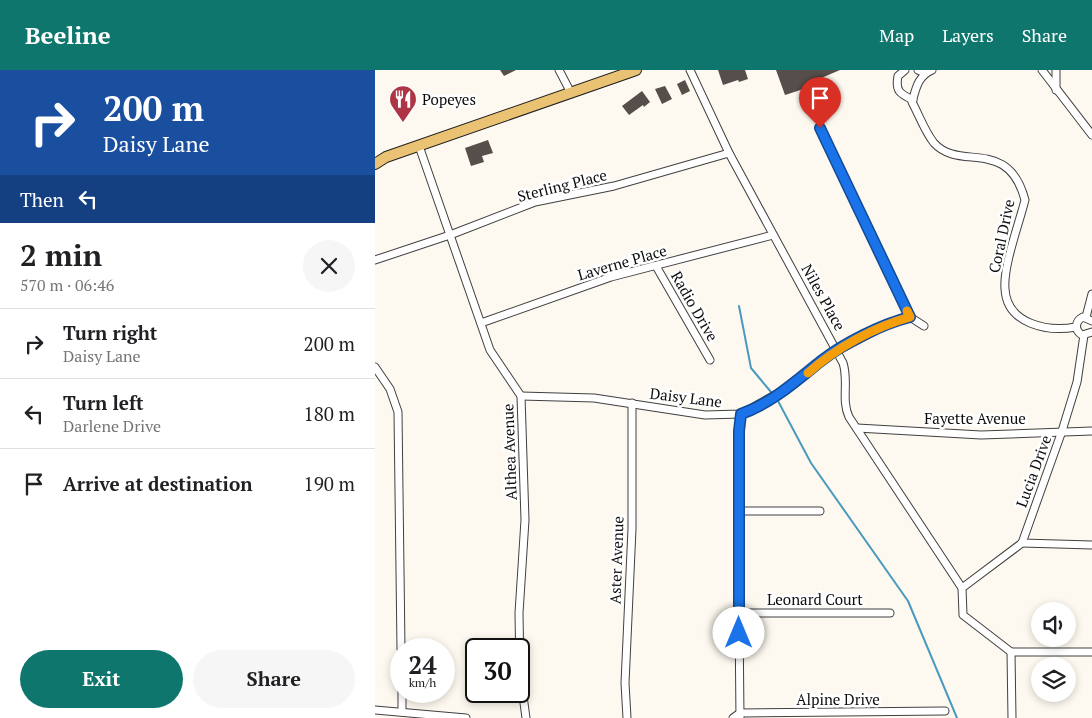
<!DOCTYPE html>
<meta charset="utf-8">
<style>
body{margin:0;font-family:"PT Serif",serif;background:#f6f6f6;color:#202124;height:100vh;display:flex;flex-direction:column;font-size:19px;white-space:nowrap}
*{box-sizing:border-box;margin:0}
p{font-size:16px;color:#757577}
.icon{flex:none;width:28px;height:28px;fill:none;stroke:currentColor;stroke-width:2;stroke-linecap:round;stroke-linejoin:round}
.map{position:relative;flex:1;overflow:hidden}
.panel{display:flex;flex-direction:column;background:#fff;width:375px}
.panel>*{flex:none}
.hud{background:#1a4fa0;color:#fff;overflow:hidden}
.fabs{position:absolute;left:656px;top:532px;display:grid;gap:10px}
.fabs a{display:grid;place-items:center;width:45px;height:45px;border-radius:50%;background:#fff;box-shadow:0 2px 8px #0003;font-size:25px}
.speed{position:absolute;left:15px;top:568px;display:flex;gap:10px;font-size:25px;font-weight:700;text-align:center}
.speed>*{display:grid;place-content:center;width:65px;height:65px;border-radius:50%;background:#fff;box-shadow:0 2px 8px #0003;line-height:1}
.speed small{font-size:12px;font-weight:400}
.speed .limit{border:2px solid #111;border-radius:8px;background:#fff;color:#111}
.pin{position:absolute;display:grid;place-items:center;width:42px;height:42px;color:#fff;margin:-51px -21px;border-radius:50% 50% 50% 0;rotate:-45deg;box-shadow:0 0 5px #0007}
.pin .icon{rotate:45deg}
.me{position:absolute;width:55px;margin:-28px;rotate:0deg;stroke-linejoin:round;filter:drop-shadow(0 0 4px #0008)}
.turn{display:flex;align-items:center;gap:18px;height:105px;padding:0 20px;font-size:22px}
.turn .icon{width:65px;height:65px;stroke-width:2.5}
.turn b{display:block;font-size:35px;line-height:42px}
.then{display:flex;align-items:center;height:48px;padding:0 20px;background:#0003;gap:10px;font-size:19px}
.round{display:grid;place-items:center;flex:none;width:52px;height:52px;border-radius:26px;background:#f6f6f6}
.summary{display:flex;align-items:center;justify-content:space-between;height:85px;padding:0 20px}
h1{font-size:30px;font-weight:800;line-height:38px}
.action{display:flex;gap:10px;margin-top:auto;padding:10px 20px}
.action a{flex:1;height:58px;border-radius:30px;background:#0f766e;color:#fff;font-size:20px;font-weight:800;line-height:58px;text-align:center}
.action a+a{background:#f6f6f6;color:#202124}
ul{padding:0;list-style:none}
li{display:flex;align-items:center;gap:15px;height:70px;padding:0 20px;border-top:1px solid #e0e0e0}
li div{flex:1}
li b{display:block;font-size:19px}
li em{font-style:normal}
header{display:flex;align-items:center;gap:30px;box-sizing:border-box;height:70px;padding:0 25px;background:#0f766e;color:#fff}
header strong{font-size:24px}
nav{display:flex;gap:28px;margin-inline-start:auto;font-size:18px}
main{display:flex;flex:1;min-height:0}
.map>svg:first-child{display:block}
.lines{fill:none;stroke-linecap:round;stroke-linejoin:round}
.stream{stroke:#499abe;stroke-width:2}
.building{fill:#554e4b}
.minor-casing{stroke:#404040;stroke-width:9}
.primary-casing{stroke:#1e1e1e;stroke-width:12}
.minor{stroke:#fff;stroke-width:7}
.primary{stroke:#e9c274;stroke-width:10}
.route-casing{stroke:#114b97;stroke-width:12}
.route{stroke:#1a73e8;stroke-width:9}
.slow{stroke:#f59e0b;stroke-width:9}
.labels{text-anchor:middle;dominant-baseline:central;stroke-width:5;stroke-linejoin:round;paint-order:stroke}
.poi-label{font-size:15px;fill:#0d0d0d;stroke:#fff;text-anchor:start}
.street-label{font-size:15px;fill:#0d0d0d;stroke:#fff}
</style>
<header>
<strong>Beeline</strong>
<nav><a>Map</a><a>Layers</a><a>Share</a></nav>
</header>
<main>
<section class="panel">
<div class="hud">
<div class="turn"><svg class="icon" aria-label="right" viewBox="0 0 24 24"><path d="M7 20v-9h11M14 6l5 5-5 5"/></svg><div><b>200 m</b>Daisy Lane</div></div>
<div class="then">Then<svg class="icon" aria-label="left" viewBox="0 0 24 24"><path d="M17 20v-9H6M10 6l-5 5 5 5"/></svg></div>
</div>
<div class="summary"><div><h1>2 min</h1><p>570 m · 06:46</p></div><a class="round"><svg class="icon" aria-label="close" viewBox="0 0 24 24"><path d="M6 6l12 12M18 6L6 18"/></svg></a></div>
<ul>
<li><svg class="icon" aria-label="right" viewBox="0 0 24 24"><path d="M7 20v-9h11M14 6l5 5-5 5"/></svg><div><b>Turn right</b><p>Daisy Lane</p></div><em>200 m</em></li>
<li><svg class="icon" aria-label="left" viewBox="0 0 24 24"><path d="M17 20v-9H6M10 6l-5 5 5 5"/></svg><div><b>Turn left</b><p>Darlene Drive</p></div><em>180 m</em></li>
<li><svg class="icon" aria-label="arrive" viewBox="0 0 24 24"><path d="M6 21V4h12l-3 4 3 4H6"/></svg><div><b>Arrive at destination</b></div><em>190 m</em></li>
</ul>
<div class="action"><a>Exit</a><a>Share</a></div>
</section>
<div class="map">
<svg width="717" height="648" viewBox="0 0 717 648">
<rect width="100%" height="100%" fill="#fdf9f0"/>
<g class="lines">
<g class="stream">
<path d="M364,236L376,298L396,322"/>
<path d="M403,331L436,393L533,531L582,648"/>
</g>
</g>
<g class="building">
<path d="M125,0H141L129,6Z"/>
<path d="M343,0H370L373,9L364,12L363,10L348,15Z"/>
<path d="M401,0H465L437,12L438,16L410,25Z"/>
<path d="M310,10L315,21L307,25L302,14Z"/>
<path d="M290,16L297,29L287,34L280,19Z"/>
<path d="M267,21L275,32L269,37L268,35L254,45L247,36Z"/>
<path d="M113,70L118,83L107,86L109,92L96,96L90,78Z"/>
</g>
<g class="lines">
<g class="minor-casing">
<g id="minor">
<path d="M184,0L196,23"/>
<path d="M315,0L354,83L468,293C474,311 466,330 474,347L587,518L588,545L636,582H717"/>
<path d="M530,0L523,6C520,21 525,24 538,30"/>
<path d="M543,0L550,3"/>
<path d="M557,0C543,6 541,18 537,32C544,45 550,62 559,73C585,102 633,66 650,130C644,154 628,196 630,219C632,255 674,262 701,257"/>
<path d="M667,0L717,65"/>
<path d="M681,20V0"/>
<path d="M445,58L535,247L549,256"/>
<path d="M44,76L115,280L146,326L150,450L144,543L145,603L151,648"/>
<path d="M0,190L75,165L160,132L239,116L354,83"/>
<path d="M281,196L335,290"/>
<path d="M711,247L717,224"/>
<path d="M717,251L708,247C700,251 699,260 707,265L717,262"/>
<path d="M106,253L236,207L398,165"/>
<path d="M0,297L15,319L23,342L26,579"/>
<path d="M146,326L219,328L330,345L366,344L416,316L456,284L517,252L535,247"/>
<path d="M482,358L606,365L717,361"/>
<path d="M363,441H445"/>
<path d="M647,473L717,475"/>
<path d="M587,518L647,473L687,361L702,312L709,265"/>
<path d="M364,543H515"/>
<path d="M636,582L637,648"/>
<path d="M27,621V642"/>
<path d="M0,640L91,648"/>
<path d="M252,648L250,613L257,459V333"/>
<path d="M358,648L365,643L570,641"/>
<path d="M365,648L363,441L364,361L366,344"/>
</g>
</g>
<g class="primary-casing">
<path id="primary" d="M0,94L11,87L261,0"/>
</g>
<use href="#minor" class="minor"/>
<use href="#primary" class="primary"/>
</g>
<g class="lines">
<g class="route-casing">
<path id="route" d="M364,563V361L366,344C397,333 421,311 446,291C469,273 507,254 535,247L445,58"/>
</g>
<use href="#route" class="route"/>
<path class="slow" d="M433,303C461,278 499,257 535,247L532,241"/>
</g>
<defs>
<g id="restaurant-pin" transform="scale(1.4375)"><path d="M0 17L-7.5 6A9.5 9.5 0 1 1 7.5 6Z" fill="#ae3546" stroke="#fff"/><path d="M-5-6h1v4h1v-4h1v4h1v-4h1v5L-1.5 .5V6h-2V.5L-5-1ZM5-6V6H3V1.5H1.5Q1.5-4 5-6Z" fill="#fff"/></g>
</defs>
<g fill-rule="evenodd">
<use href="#restaurant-pin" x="28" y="29"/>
</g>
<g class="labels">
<g class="poi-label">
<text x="47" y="29">Popeyes</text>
</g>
<g class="street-label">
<text transform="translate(187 115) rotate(-14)">Sterling Place</text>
<text transform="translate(626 166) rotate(-78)">Coral Drive</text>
<text transform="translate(247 192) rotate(-16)">Laverne Place</text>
<text transform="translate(449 227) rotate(61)">Niles Place</text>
<text transform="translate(320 236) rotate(60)">Radio Drive</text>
<text transform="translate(311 327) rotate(7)">Daisy Lane</text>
<text x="600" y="348">Fayette Avenue</text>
<text transform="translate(134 382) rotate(-92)">Althea Avenue</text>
<text transform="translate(658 401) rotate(-70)">Lucia Drive</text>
<text transform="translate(241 490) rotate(-88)">Aster Avenue</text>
<text x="440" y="529">Leonard Court</text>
<text x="463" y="629">Alpine Drive</text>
</g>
</g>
</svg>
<div class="fabs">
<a><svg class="icon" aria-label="sound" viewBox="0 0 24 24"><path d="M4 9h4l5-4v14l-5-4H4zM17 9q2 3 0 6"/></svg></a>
<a><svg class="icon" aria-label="layers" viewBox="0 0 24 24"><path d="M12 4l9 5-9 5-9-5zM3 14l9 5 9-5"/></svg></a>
</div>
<div class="speed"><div>24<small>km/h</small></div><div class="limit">30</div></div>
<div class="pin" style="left:445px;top:58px;background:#d93025"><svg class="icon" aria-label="arrive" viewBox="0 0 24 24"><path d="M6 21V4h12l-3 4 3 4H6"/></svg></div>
<svg class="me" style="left:364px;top:563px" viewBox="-20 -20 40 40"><circle r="19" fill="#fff"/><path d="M0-13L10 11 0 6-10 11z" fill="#1a73e8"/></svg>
</div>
</main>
